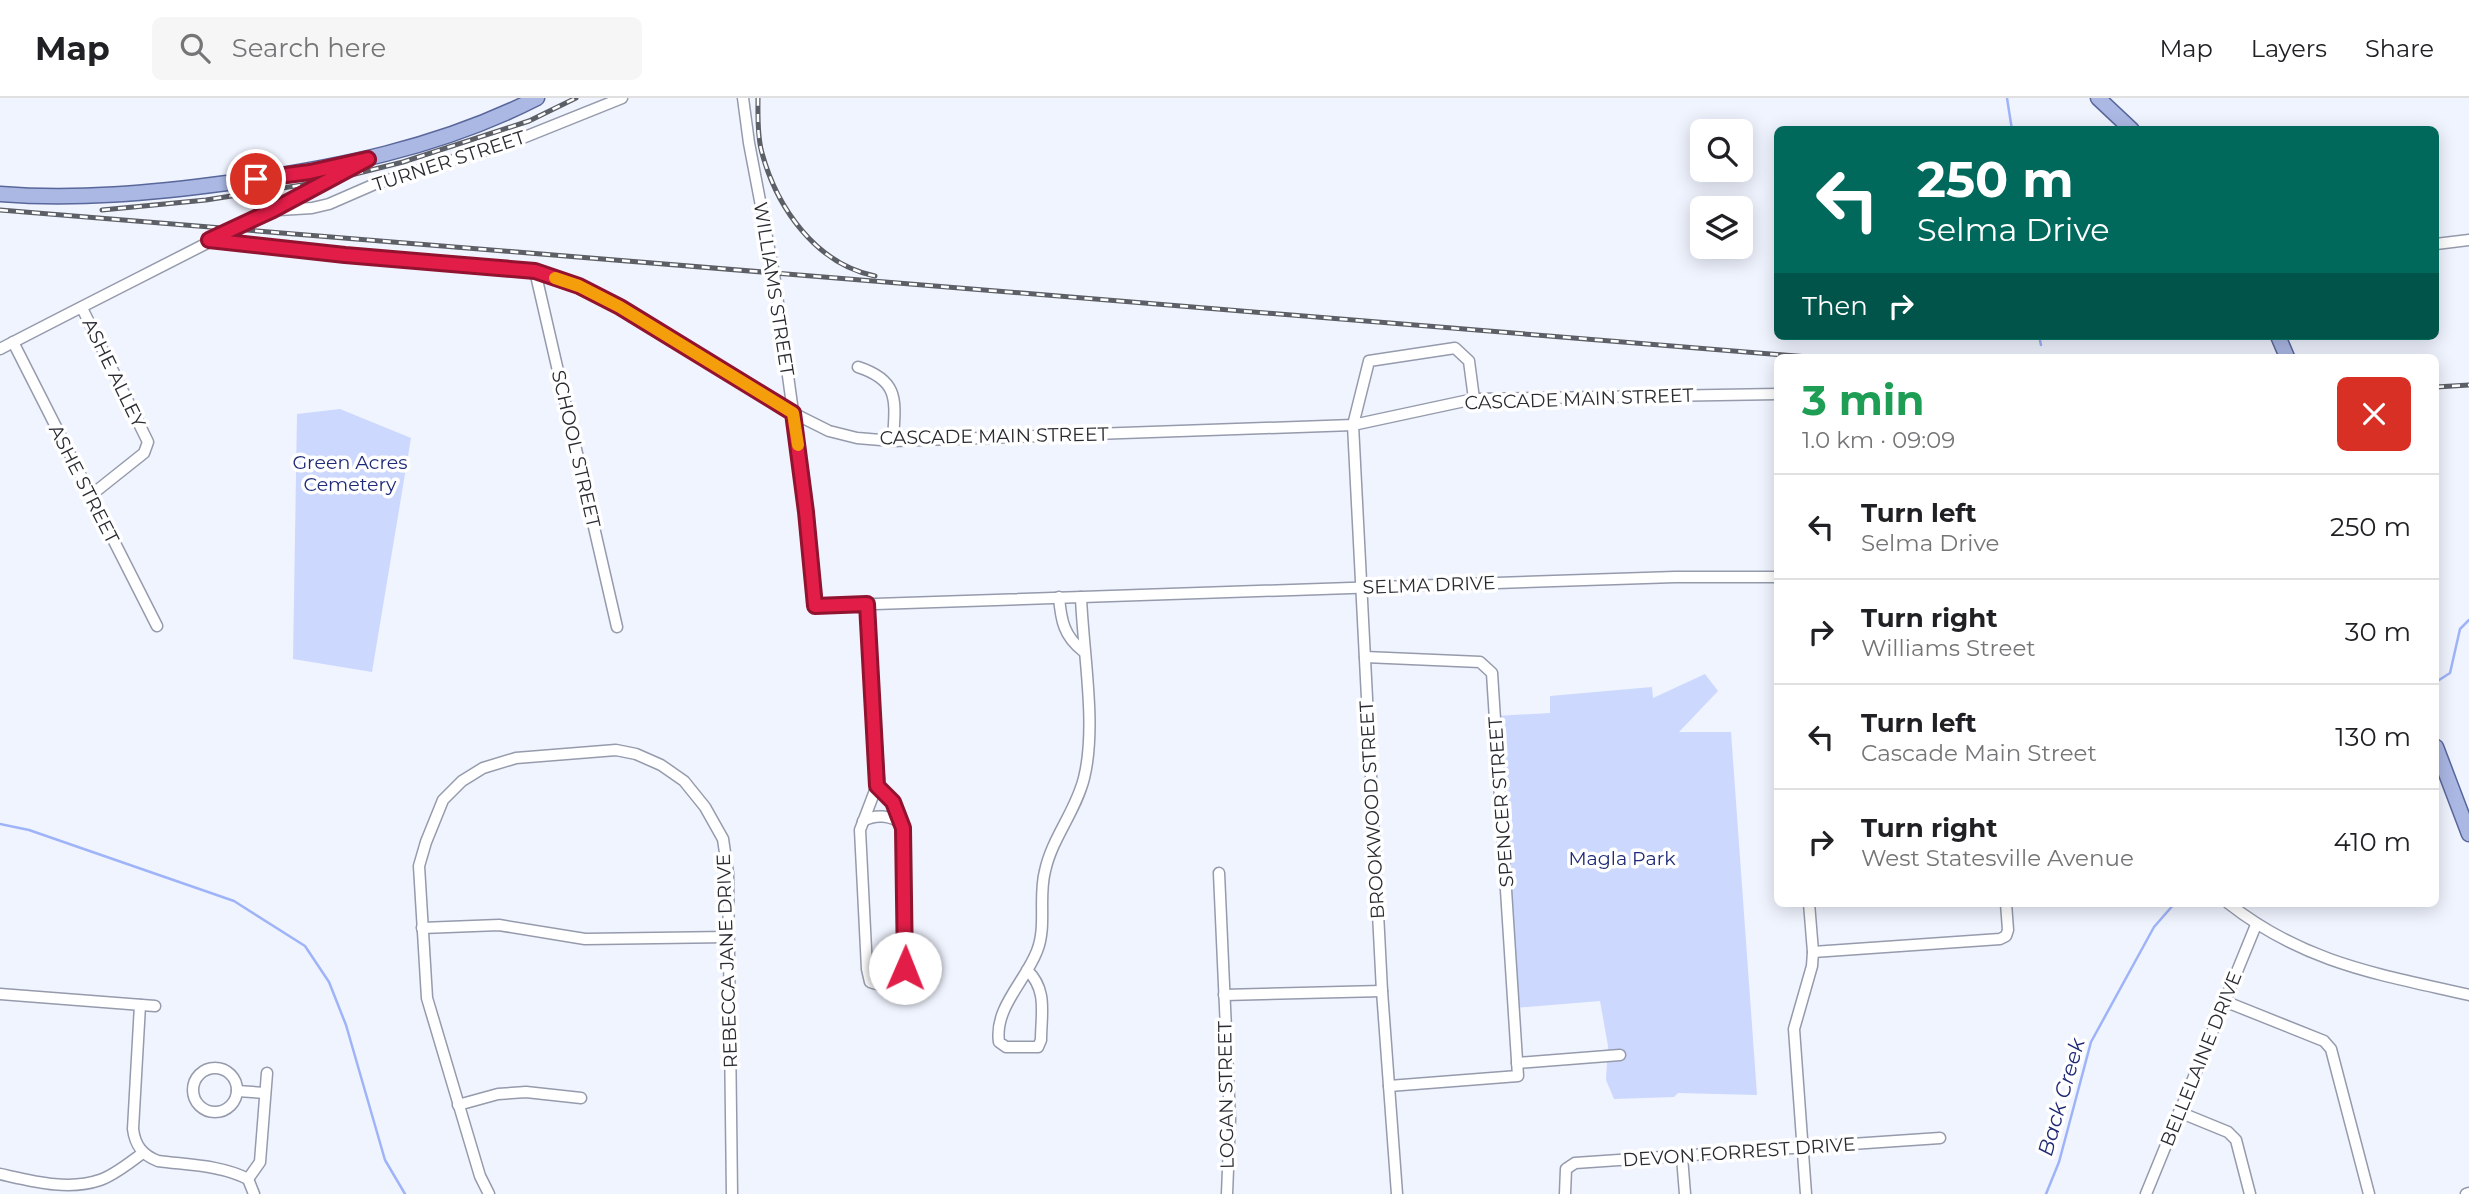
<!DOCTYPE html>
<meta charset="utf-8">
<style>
body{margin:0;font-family:Montserrat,sans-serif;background:#f6f6f6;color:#202124;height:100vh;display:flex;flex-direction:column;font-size:26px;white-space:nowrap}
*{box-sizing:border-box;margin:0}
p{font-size:23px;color:#757577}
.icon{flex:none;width:38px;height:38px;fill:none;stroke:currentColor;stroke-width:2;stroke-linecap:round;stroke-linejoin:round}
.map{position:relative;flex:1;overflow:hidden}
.panel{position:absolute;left:1774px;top:256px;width:665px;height:553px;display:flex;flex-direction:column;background:#fff;border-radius:10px;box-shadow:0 4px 18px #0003}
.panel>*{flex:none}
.hud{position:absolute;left:1774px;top:28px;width:665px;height:214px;border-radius:10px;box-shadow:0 4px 18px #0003;background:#00695c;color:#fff;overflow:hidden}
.tools{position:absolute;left:1690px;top:21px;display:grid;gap:14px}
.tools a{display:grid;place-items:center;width:63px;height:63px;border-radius:10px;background:#fff;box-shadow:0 4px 18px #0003;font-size:35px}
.pin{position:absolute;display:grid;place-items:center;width:60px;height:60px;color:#fff;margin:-30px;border:4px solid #fff;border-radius:50%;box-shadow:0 2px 7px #0007}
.me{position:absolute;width:77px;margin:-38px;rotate:1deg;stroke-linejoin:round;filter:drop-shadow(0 0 5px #0008)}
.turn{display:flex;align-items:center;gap:24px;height:147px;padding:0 28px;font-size:32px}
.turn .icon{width:91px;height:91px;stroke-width:2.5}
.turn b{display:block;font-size:49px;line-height:60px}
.then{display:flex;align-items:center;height:66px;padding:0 28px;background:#0003;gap:14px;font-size:26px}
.round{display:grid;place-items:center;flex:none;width:74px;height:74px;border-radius:10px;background:#f6f6f6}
.head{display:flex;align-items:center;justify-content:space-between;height:119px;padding:0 28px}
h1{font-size:42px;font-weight:700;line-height:52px;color:#1e9e55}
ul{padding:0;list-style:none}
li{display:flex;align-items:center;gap:21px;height:105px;padding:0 28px;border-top:2px solid #e0e0e0}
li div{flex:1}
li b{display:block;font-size:26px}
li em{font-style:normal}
header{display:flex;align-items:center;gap:42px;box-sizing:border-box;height:98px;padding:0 35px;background:#fff;border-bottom:2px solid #e0e0e0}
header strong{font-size:33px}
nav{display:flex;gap:38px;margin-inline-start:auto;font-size:24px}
.search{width:490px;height:63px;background:#f6f6f6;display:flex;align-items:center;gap:18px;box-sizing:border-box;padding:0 24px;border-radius:10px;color:#757577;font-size:26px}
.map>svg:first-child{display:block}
.green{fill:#ccd8fe}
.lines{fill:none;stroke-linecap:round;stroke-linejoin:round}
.stream{stroke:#9fb4f8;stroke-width:2.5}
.minor-casing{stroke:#959bac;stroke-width:13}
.major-casing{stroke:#59679a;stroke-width:17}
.minor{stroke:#fff;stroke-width:10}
.major{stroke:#abb8e4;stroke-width:14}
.rail-casing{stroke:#5c5f66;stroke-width:5}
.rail{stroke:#fff;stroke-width:2.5;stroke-dasharray:8;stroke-linecap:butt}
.route-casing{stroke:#92132f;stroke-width:18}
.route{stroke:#e11d48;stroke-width:12}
.slow{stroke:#f59e0b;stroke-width:12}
.labels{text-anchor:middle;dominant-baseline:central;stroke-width:7;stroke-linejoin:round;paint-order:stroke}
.street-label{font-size:19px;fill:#292b31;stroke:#fff}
.park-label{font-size:19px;fill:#202b78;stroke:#fff}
.water-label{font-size:21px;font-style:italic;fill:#1f2975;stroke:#fff}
</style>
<header>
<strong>Map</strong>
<div class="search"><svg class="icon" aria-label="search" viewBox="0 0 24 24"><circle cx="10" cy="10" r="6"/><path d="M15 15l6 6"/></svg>Search here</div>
<nav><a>Map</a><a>Layers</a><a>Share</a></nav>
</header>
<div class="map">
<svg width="2469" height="1096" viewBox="0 0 2469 1096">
<rect width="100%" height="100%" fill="#f0f4ff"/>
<g class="green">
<path d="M340,311L411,340L372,574L293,561L297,316Z"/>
<path d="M1705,576L1718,593L1679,634H1731L1757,997L1678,995L1674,999L1614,1001L1606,982L1608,948L1600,903L1514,910L1495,618L1550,615V598L1652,589L1653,600Z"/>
</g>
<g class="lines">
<g class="stream">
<path d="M2007,0L2012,32"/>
<path d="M2039,238L2041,247"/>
<path d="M2436,584L2450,575L2460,531L2469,522"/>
<path d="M0,726L29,732L234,803L305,848L329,884L346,927L385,1062L405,1096"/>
<path d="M2046,1096L2059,1064L2091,944L2154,829L2175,805"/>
</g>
<g class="minor-casing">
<g id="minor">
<path d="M743,0L749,45L774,176L804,394L815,508L1675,479H1778"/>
<path d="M279,112L312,110L329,106L375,86L510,45L622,0"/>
<path d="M209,142L345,157L535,173L579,188L620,210L793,315L829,333L857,340L893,343L1353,327L1474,301L1778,296"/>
<path d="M2436,146L2469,142"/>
<path d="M535,173L617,529"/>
<path d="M82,210L148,344L144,355L90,398"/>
<path d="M13,244L157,528"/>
<path d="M0,251C119,189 240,130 358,66"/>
<path d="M858,269C901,283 895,304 893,343"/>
<path d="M1059,499C1061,523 1064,538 1083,553"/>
<path d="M867,506L879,682L860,732L867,871L870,884C897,894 904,878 907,855L903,730L893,704L877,688"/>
<path d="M1365,559L1480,564L1492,575L1518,978L1389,988"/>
<path d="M863,723C875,716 891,717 902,726"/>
<path d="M1219,775L1230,1021L1227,1096"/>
<path d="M2228,805C2304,865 2378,876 2469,897"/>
<path d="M422,830L499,827L585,841L728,839"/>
<path d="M1813,854L2000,841L2006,838L2008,832L2006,805"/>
<path d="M1027,872C1048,892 1041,916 1041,942L1038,949H1006L999,944C994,910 1025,884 1037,853C1047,828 1038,799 1045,773C1052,740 1076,713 1084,680C1097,628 1083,554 1081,499"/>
<path d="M0,896L155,908"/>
<path d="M1224,897L1382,893"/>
<path d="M2224,903L2324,943L2331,951L2369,1096"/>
<path d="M140,907L133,1031C135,1047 142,1057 158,1063C188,1067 221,1067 248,1081L254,1096"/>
<path d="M1517,965L1620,957"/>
<circle cx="215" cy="992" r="22"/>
<path d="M237,993L265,995"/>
<path d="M458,1007L498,996L526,994L581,1000"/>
<path d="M2179,1014L2228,1034L2236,1042L2250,1096"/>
<path d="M1682,1059L1685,1096"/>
<path d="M0,1076C32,1083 68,1093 100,1082C115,1077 130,1064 143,1055"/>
<path d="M248,1081L260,1064L267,975"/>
<path d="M489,1096L480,1078L427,900L419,768L426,744L443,702L462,683L483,670L516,660L616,652L636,656L661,667L684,683L705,709L723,741L728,775L732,1096"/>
<path d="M1397,1096L1382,893L1353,327L1369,263L1455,250L1469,263L1474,301"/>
<path d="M1565,1096L1566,1071L1575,1065L1940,1040"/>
<path d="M1806,1096L1794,931L1812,868L1813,854L1809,805"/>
<path d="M2146,1096L2256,827"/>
<path d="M2466,1096L2469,1095"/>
</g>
</g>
<g class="major-casing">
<g id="major">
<path d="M2098,0L2132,32"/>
<path d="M0,96C76,102 152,95 227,85C336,70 439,50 537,0"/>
<path d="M2278,238L2287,259"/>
<path d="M2436,649L2469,736"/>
</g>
</g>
<use href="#minor" class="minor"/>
<use href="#major" class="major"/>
<g class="rail-casing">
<g id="rail">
<path d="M758,0C758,17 757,38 762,55C777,110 816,166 875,178"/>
<path d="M0,112L1808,259"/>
<path d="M102,112L206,102L327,83L403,64L529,23L576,0"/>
<path d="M2436,289L2469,287"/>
</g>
</g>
<use href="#rail" class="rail"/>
</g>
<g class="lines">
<g class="route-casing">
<path id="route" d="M256,81L310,74L368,61L273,112L209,142L345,157L535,173L579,188L620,209L793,315L806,414L815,508L867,506L877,688L893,704L903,730L905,870"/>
</g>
<use href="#route" class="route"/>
<path class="slow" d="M555,180L579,188L620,209L793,315L798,347"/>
</g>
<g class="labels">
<g class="street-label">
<text transform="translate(449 63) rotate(-18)">TURNER STREET</text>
<text transform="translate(774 191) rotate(81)">WILLIAMS STREET</text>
<text transform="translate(114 275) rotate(64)">ASHE ALLEY</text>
<text transform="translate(1579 301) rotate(-2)">CASCADE MAIN STREET</text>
<text transform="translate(994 338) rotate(-1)">CASCADE MAIN STREET</text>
<text transform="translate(576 351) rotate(77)">SCHOOL STREET</text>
<text transform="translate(84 386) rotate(63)">ASHE STREET</text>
<text transform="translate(1429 487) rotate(-2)">SELMA DRIVE</text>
<text transform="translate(1501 704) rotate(-94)">SPENCER STREET</text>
<text transform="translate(1372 712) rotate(-93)">BROOKWOOD STREET</text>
<text transform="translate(727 863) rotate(-92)">REBECCA JANE DRIVE</text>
<text transform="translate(2201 961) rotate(-68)">BELLELAINE DRIVE</text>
<text transform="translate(1226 997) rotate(-91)">LOGAN STREET</text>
<text transform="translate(1739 1054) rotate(-4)">DEVON FORREST DRIVE</text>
</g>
<g class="park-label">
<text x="350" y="364">Green Acres<tspan x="350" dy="22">Cemetery</tspan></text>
<text x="1622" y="760">Magla Park</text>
</g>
<g class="water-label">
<text transform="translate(2061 999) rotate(-74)">Back Creek</text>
</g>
</g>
</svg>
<div class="tools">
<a><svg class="icon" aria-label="search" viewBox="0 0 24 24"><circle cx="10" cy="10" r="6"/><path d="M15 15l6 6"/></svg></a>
<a><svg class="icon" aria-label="layers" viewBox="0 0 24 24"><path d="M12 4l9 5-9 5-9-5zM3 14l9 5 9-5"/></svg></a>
</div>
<div class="pin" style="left:256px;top:81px;background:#d93025"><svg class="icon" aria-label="arrive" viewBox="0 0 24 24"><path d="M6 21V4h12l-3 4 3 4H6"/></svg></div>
<svg class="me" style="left:905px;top:870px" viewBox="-20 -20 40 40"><circle r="19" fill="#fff"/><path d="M0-13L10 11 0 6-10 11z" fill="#e11d48"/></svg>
<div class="hud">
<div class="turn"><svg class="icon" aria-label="left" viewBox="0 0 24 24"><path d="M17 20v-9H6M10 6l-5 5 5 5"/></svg><div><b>250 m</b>Selma Drive</div></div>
<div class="then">Then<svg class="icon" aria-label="right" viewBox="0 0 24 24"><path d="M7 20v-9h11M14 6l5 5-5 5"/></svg></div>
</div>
<section class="panel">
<div class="head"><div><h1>3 min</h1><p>1.0 km · 09:09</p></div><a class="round" style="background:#d93025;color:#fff"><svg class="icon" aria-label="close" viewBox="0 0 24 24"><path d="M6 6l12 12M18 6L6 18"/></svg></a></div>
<ul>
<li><svg class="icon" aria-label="left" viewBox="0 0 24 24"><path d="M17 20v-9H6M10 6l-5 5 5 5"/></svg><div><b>Turn left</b><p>Selma Drive</p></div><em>250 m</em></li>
<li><svg class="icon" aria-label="right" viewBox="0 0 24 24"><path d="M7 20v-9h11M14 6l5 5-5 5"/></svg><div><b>Turn right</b><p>Williams Street</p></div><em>30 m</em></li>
<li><svg class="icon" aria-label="left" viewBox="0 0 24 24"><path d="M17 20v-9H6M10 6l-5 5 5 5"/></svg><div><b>Turn left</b><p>Cascade Main Street</p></div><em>130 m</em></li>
<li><svg class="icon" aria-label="right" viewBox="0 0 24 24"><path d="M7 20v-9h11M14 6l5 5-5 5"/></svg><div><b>Turn right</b><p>West Statesville Avenue</p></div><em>410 m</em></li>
</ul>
</section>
</div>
